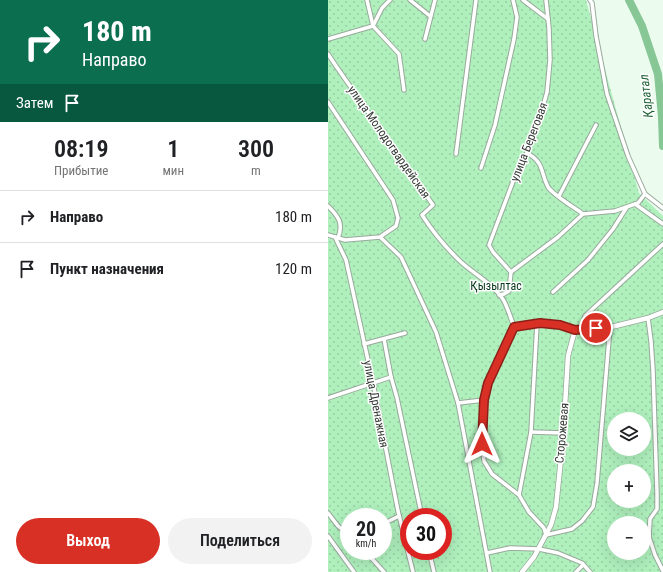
<!DOCTYPE html>
<html lang="ru">
<meta charset="utf-8">
<style>
body{margin:0;font-family:"Roboto Condensed",sans-serif;background:#f2f2f2;color:#202124;height:100vh;display:flex;flex-direction:column;font-size:15px;white-space:nowrap}
*{box-sizing:border-box;margin:0}
p{font-size:13px;color:#757577}
.icon{flex:none;width:22px;height:22px;fill:none;stroke:currentColor;stroke-width:2;stroke-linecap:round;stroke-linejoin:round}
.map{position:relative;flex:1;overflow:hidden}
.side{display:flex;flex-direction:column;background:#fff;width:328px}
.side>*{flex:none}
.hud{background:#0b6e4f;color:#fff;overflow:hidden}
.fabs{position:absolute;left:279px;top:412px;display:grid;gap:8px}
.fabs a{display:grid;place-items:center;width:44px;height:44px;border-radius:50%;background:#fff;box-shadow:0 4px 16px #0002;font-size:20px}
.speed{position:absolute;left:12px;top:508px;display:flex;gap:8px;font-size:20px;font-weight:700;text-align:center}
.speed>*{display:grid;place-content:center;width:52px;height:52px;border-radius:50%;background:#fff;box-shadow:0 4px 16px #0002;line-height:1}
.speed small{font-size:10px;font-weight:400}
.speed .limit{border:6px solid #d22;background:#fff;color:#111}
.pin{position:absolute;display:grid;place-items:center;width:34px;height:34px;color:#fff;margin:-17px;border:2px solid #fff;border-radius:50%;box-shadow:0 1px 4px #0007}
.me{position:absolute;width:44px;margin:-22px;rotate:0deg;stroke-linejoin:round;filter:drop-shadow(0 0 3px #0008)}
.turn{display:flex;align-items:center;gap:14px;height:84px;padding:0 16px;font-size:18px}
.turn .icon{width:52px;height:52px;stroke-width:2.5}
.turn b{display:block;font-size:28px;line-height:34px}
.then{display:flex;align-items:center;height:38px;padding:0 16px;background:#0003;gap:8px;font-size:15px}
.eta{display:flex;justify-content:space-evenly;align-items:center;height:68px;text-align:center}
.eta b{font-size:24px;font-weight:600;line-height:28px}
.button{display:flex;gap:8px;margin-top:auto;padding:8px 16px}
.button a{flex:1;height:46px;border-radius:24px;background:#d93025;color:#fff;font-size:16px;font-weight:600;line-height:46px;text-align:center}
.button a+a{background:#f2f2f2;color:#202124}
ul{padding:0;list-style:none}
li{display:flex;align-items:center;gap:12px;height:52px;padding:0 16px;border-top:1px solid #e0e0e0}
li div{flex:1}
li b{display:block;font-size:15px}
li em{font-style:normal}
main{display:flex;flex:1;min-height:0}
.map>svg:first-child{display:block}
.garden{fill:url(#garden-dots);fill-rule:evenodd}
.lines{fill:none;stroke-linecap:round;stroke-linejoin:round}
.river{stroke:#87c796;stroke-width:8}
.minor-casing{stroke:#99a99c;stroke-width:5.5}
.tertiary-casing{stroke:#99a99c;stroke-width:6}
.minor{stroke:#fff;stroke-width:3.5}
.tertiary{stroke:#fff;stroke-width:4.5}
.route-casing{stroke:#8d1f18;stroke-width:10}
.route{stroke:#d93025;stroke-width:7}
.labels{text-anchor:middle;dominant-baseline:central;stroke-width:3;stroke-linejoin:round;paint-order:stroke}
.street-label{font-size:12px;fill:#343a35;stroke:#fff}
.park-label{font-size:12px;fill:#053718;stroke:#fff}
.water-label{font-size:13px;font-style:italic;fill:#1c6133;stroke:#fff}
</style>
<main>
<section class="side">
<div class="hud">
<div class="turn"><svg class="icon" aria-label="right" viewBox="0 0 24 24"><path d="M7 20v-9h11M14 6l5 5-5 5"/></svg><div><b>180 m</b>Направо</div></div>
<div class="then">Затем<svg class="icon" aria-label="arrive" viewBox="0 0 24 24"><path d="M6 21V4h12l-3 4 3 4H6"/></svg></div>
</div>
<div class="eta">
<div><b>08:19</b><p>Прибытие</p></div>
<div><b>1</b><p>мин</p></div>
<div><b>300</b><p>m</p></div>
</div>
<ul>
<li><svg class="icon" aria-label="right" viewBox="0 0 24 24"><path d="M7 20v-9h11M14 6l5 5-5 5"/></svg><div><b>Направо</b></div><em>180 m</em></li>
<li><svg class="icon" aria-label="arrive" viewBox="0 0 24 24"><path d="M6 21V4h12l-3 4 3 4H6"/></svg><div><b>Пункт назначения</b></div><em>120 m</em></li>
</ul>
<div class="button"><a>Выход</a><a>Поделиться</a></div>
</section>
<div class="map">
<svg width="335" height="572" viewBox="0 0 335 572">
<defs>
<pattern id="garden-dots" width="8" height="8" patternUnits="userSpaceOnUse"><rect width="8" height="8" fill="#aff0bd"/><path d="M2 2h.1M6 6h.1" fill="none" stroke="#97cfa3" stroke-width="1.8" stroke-linecap="round"/></pattern>
</defs>
<rect width="100%" height="100%" fill="#ebfcee"/>
<path class="garden" d="M0,0H258L311,193L335,216V572H0ZM286,419H316V449H286ZM286,471H316V501H286ZM21,517H55V551H21ZM81,517H115V551H81ZM286,523H316V553H286Z"/>
<g class="lines">
<path class="river" d="M301,0L314,26L330,74L334,117L335,146"/>
<g class="minor-casing">
<g id="minor">
<path d="M39,0L45,26L71,54L76,90"/>
<path d="M82,0L102,16"/>
<path d="M195,0L220,19"/>
<path d="M262,0L264,3L268,36L279,94L300,156L317,194L335,208"/>
<path d="M0,39L45,26L54,8L62,0"/>
<path d="M97,39L107,0"/>
<path d="M0,54L8,66L105,205L94,215C105,232 118,248 133,262C146,274 167,285 176,301C180,309 183,318 186,327L161,383L156,400L154,444L156,461L164,474L191,495L201,512L216,528L218,535L244,529L254,521L265,507L269,483L282,327"/>
<path d="M0,102L65,200L70,218L68,226L52,237L17,240L0,235"/>
<path d="M199,153C217,163 212,172 220,187C225,195 247,208 255,214"/>
<path d="M128,154L148,0"/>
<path d="M153,168L167,125L186,39L189,17L185,0"/>
<path d="M231,196L268,125"/>
<path d="M307,204L335,224"/>
<path d="M0,206C10,216 16,223 10,238"/>
<path d="M7,237L18,260L45,383L70,511L85,572"/>
<path d="M52,237L73,257L108,332L130,403L162,572"/>
<path d="M183,272L165,252L161,245L192,163L199,153L205,132L214,110L219,92L222,60L221,28L218,0"/>
<path d="M225,292L260,260L285,229L299,207"/>
<path d="M171,295L176,294L181,291L183,272L230,237L255,214L287,211L310,203L317,194"/>
<path d="M257,316L335,244"/>
<path d="M320,318L323,341L325,370L329,493V509L322,519L321,537L327,555L335,571"/>
<path d="M186,327C211,323 222,322 247,330"/>
<path d="M56,339L63,377L69,398L94,517"/>
<path d="M36,344L77,333"/>
<path d="M0,398L63,377"/>
<path d="M130,403L156,400"/>
<path d="M203,432L235,433"/>
<path d="M191,495L203,432L209,324"/>
<path d="M0,513L10,526L21,535"/>
<path d="M55,524L71,516"/>
<path d="M0,536L26,572"/>
<path d="M37,551L56,572"/>
<path d="M101,551L106,572"/>
<path d="M159,553L182,548L211,549L230,553L254,563L262,572"/>
<path d="M248,572L255,565"/>
</g>
</g>
<g class="tertiary-casing">
<path id="tertiary" d="M194,572L206,557L223,525L228,507L235,439L240,356L247,330L279,328L320,318L335,312"/>
</g>
<use href="#minor" class="minor"/>
<use href="#tertiary" class="tertiary"/>
</g>
<g class="lines">
<g class="route-casing">
<path id="route" d="M154,444L156,400L160,383L186,327L212,323L232,325L247,330L268,328"/>
</g>
<use href="#route" class="route"/>
</g>
<g class="labels">
<g class="street-label">
<text transform="translate(61 142) rotate(55)">улица Молодогвардейская</text>
<text transform="translate(201 142) rotate(-69)">улица Береговая</text>
<text transform="translate(48 404) rotate(79)">улица Дренажная</text>
<text transform="translate(234 433) rotate(-85)">Сторожевая</text>
</g>
<g class="park-label">
<text x="168" y="286">Қызылтас</text>
</g>
<g class="water-label">
<text transform="translate(318 96) rotate(-96)">Қаратал</text>
</g>
</g>
</svg>
<div class="fabs">
<a><svg class="icon" aria-label="layers" viewBox="0 0 24 24"><path d="M12 4l9 5-9 5-9-5zM3 14l9 5 9-5"/></svg></a>
<a>+</a>
<a>−</a>
</div>
<div class="speed"><div>20<small>km/h</small></div><div class="limit">30</div></div>
<div class="pin" style="left:268px;top:328px;background:#d93025"><svg class="icon" aria-label="arrive" viewBox="0 0 24 24"><path d="M6 21V4h12l-3 4 3 4H6"/></svg></div>
<svg class="me" style="left:154px;top:444px" viewBox="-20 -20 40 40"><path d="M0-17L14 15 0 8-14 15z" fill="#d93025" stroke="#fff" stroke-width="4"/></svg>
</div>
</main>
